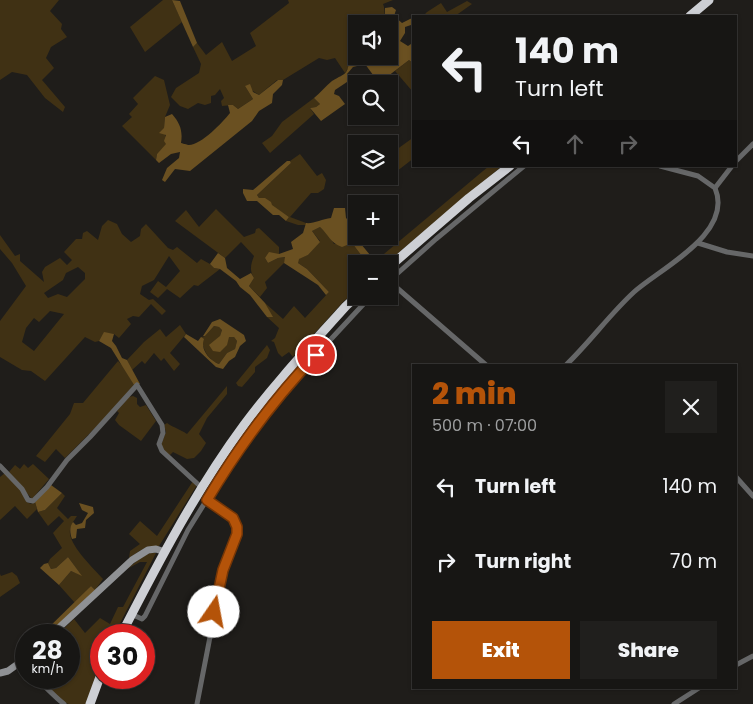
<!DOCTYPE html>
<meta charset="utf-8">
<style>
body{margin:0;font-family:Poppins,sans-serif;background:#201f1d;color:#f1f3f6;height:100vh;display:flex;flex-direction:column;font-size:19px;white-space:nowrap}
*{box-sizing:border-box;margin:0}
p{font-size:16px;color:#9e9fa0}
.icon{flex:none;width:28px;height:28px;fill:none;stroke:currentColor;stroke-width:2;stroke-linecap:round;stroke-linejoin:round}
.map{position:relative;flex:1;overflow:hidden}
.side{position:absolute;left:412px;top:364px;width:325px;height:325px;display:flex;flex-direction:column;background:#171614;border-radius:0px;box-shadow:0 1px 4px #0004,0 0 0 1px #363534}
.side>*{flex:none}
.top-card{position:absolute;left:412px;top:15px;width:325px;height:152px;border-radius:0px;box-shadow:0 1px 4px #0004,0 0 0 1px #363534;background:#171614;color:#f1f3f6;overflow:hidden}
.buttons{position:absolute;left:348px;top:15px;display:grid;gap:10px}
.buttons a{display:grid;place-items:center;width:50px;height:50px;border-radius:0px;background:#171614;box-shadow:0 1px 4px #0004,0 0 0 1px #363534;font-size:25px}
.speed{position:absolute;left:15px;top:624px;display:flex;gap:10px;font-size:25px;font-weight:700;text-align:center}
.speed>*{display:grid;place-content:center;width:65px;height:65px;border-radius:50%;background:#171614;box-shadow:0 1px 4px #0004,0 0 0 1px #363534;line-height:1}
.speed small{font-size:12px;font-weight:400}
.speed .limit{border:8px solid #d22;background:#fff;color:#111}
.pin{position:absolute;display:grid;place-items:center;width:42px;height:42px;color:#fff;margin:-21px;border:2px solid #fff;border-radius:50%;box-shadow:0 1px 5px #0007}
.me{position:absolute;width:55px;margin:-28px;rotate:12deg;stroke-linejoin:round;filter:drop-shadow(0 0 4px #0008)}
.turn{display:flex;align-items:center;gap:18px;height:105px;padding:0 20px;font-size:22px}
.turn .icon{width:65px;height:65px;stroke-width:2.5}
.turn b{display:block;font-size:35px;line-height:42px}
.lanes{display:flex;align-items:center;height:48px;padding:0 20px;background:#0003;justify-content:center;gap:25px;direction:ltr}
.lanes .off{opacity:.35}
.round{display:grid;place-items:center;flex:none;width:52px;height:52px;border-radius:0px;background:#201f1d}
.headline{display:flex;align-items:center;justify-content:space-between;height:85px;padding:0 20px}
h1{font-size:30px;font-weight:800;line-height:38px;color:#b45309}
.button{display:flex;gap:10px;margin-top:auto;padding:10px 20px}
.button a{flex:1;height:58px;border-radius:0px;background:#b45309;color:#fff;font-size:20px;font-weight:800;line-height:58px;text-align:center}
.button a+a{background:#201f1d;color:#f1f3f6}
ul{padding:0;list-style:none}
li{display:flex;align-items:center;gap:15px;height:75px;padding:0 20px}
li div{flex:1}
li b{display:block;font-size:19px}
li em{font-style:normal}
.map>svg:first-child{display:block}
.green{fill:#403114;fill-rule:evenodd}
.forest{fill:#6a5021}
.lines{fill:none;stroke-linecap:round;stroke-linejoin:round}
.street{stroke:#666768;stroke-width:5}
.secondary{stroke:#8f9194;stroke-width:7}
.highway{stroke:#cdcfd4;stroke-width:9}
.route-casing{stroke:#753606;stroke-width:12}
.route{stroke:#b45309;stroke-width:9}
</style>
<div class="map">
<svg width="753" height="704" viewBox="0 0 753 704">
<rect width="100%" height="100%" fill="#1f1d1a"/>
<g class="green">
<path d="M0,0H59L50,11L62,24L61,29L67,37L51,47L46,58L54,68L42,80L65,107L63,112L45,98L27,75L12,72L0,80Z"/>
<path d="M163,0H172L182,22L145,52L130,27Z"/>
<path d="M288,0H393L383,4C385,9 384,11 385,16C387,26 394,24 394,39L389,42V24H356V56H359L357,58L350,57L348,68L345,73L335,58L327,60L319,58L283,80H277L259,95L245,86L253,99L238,109L233,105L222,106L221,101L224,98L220,89L215,95L211,96V103L205,105L198,103L188,109L180,106L171,97L176,88L199,73L201,64L193,47L197,43L206,55L222,42L232,61L256,46L250,33L289,3Z"/>
<path d="M467,1L472,4L455,16H415L424,15L427,12L441,3L447,12Z"/>
<path d="M409,60L414,64L413,92L395,71Z"/>
<path d="M155,76L164,80L170,105L165,117L164,128L167,144L157,154L156,160L122,126L132,117L129,114L138,104L133,98Z"/>
<path d="M314,98L320,104L316,107L310,108L314,114L270,153L262,143L272,136L282,122Z"/>
<path d="M414,137V158L388,178L386,176H389V155Z"/>
<path d="M300,154L317,176L322,173L326,180L324,189L318,193H311L290,217L306,223V225H298L286,221L289,217L259,198L257,195L291,163L290,161Z"/>
<path d="M489,166H502L385,264H372Z"/>
<path d="M216,209L244,237L255,233L256,229L259,228L279,247V254L265,258L268,263L278,258L286,257L284,263L265,282L267,288L260,297L249,286L254,278C249,270 251,264 254,256L241,242L225,258L175,221L186,210L199,227Z"/>
<path d="M108,220L117,224L122,234L131,242L140,236L141,229L146,224L168,248L173,250L177,247L197,263L201,259L210,264L214,268L220,269L198,286L194,285L180,298L167,289L158,298L150,292L158,281L166,287L180,271L169,256L154,280L142,286L140,294L149,300L153,299L166,311L162,315L151,304L139,317L133,316L127,319L131,324L119,338L114,334L104,333L99,341L95,342L85,337L45,381L31,371L22,370L0,357V321L26,286L12,263L0,249V235L15,256L20,254V261L44,282L42,272L45,267L60,258L67,265L72,260L64,252L76,239H82L83,233L87,231L98,240L102,226ZM78,267L85,273V279L67,297L58,294L48,298L44,293L63,280L66,273ZM50,311L64,314L34,351L22,342L26,328L34,318L39,322Z"/>
<path d="M320,227L328,234L334,244L352,243L368,264H356V290L343,302L293,357L289,352L282,357L278,353L274,342L271,341L275,338L279,328L267,317H272L265,303L283,319L294,306L305,318L329,292L307,269L298,263V259L308,255L320,241L312,231Z"/>
<path d="M180,325L186,334L170,353L180,364L174,371L164,358L161,361L154,353L145,364L142,361L132,370L127,360L144,342L160,329L166,337Z"/>
<path d="M214,326L219,327L222,330L220,336L234,337L237,341L235,349L227,353L219,364C207,359 203,349 201,337L205,336Z"/>
<path d="M267,345L270,350L267,358L255,367V372L242,387L238,386L236,383Z"/>
<path d="M118,361L123,366L134,385L100,423L65,458L56,449L45,462L36,456L70,414L74,403H83Z"/>
<path d="M227,386V394L207,418L199,434L206,443L201,451L194,458L187,459L173,452L169,456L163,450L161,445L166,432L164,425L167,423C174,428 180,429 187,434Z"/>
<path d="M133,396L137,398V404L140,407L146,405L156,421L141,441L119,425L115,420L119,413L117,411L129,397Z"/>
<path d="M24,464L28,468L33,464L49,479L32,499L9,472L15,465L20,469Z"/>
<path d="M5,473L21,490L27,502L31,504L35,502L37,509L27,519L15,506L0,520V477Z"/>
<path d="M193,481L197,485L159,546C146,545 139,551 129,558L130,551L140,544L129,534L140,521L157,536Z"/>
<path d="M62,493L65,496L57,508L68,519L71,516H77C73,522 69,527 70,534C72,548 94,569 103,579L95,590L91,586L75,603L59,585L71,571L81,575L68,557L56,568L51,569L48,563L50,559L62,548L53,533L64,521L59,516L48,526L38,512L45,510Z"/>
<path d="M150,553H156L114,635H101V660L86,704C81,704 74,704 69,704C56,701 48,684 37,678H48L50,680L53,678H69V635H57L74,619L85,633L100,618L110,624L118,607H123L147,562H140L127,569L143,556Z"/>
<path d="M12,572L17,576L20,583L0,597V574L1,576Z"/>
</g>
<g class="forest">
<path d="M172,0L180,1L197,43L193,47Z"/>
<path d="M392,7L396,10L394,16L402,23L414,17V24L405,27V33L400,41L408,46L414,42V64L409,60L379,83L365,64L353,67L347,74L349,79L347,82L335,90L334,94L339,96L345,104L321,121L310,108L316,107L320,104L314,98C320,93 326,86 332,81C347,72 347,76 350,57L389,56V42L394,39V30L385,17V8Z"/>
<path d="M278,80H283L282,85L273,94L272,103L259,111L252,121L190,171L175,169L165,182L162,180L167,168L179,158L180,152L171,154L159,163L156,160L157,154L166,144L164,141L166,135L159,133L164,128L165,117L172,114C180,123 183,131 181,143C181,143 188,145 189,145C201,145 223,122 230,113L228,105H233L238,109L253,99L245,86L250,84L253,92L259,95Z"/>
<path d="M287,161H290L291,163L257,195L259,198H265L271,202L272,205L289,217L286,221L279,215H273L257,201H247L243,193V189L253,190Z"/>
<path d="M334,208H345L346,218L356,227V236H363L356,238L375,261L372,264H368L352,243L342,247C330,243 329,235 320,227L312,231L320,242L308,255L299,259L298,263L307,269L329,292L326,295L318,285L284,263L285,257L278,258L268,263L265,258L269,252L279,254L293,249L291,242L303,233L306,223C313,224 322,219 331,218Z"/>
<path d="M218,253L225,258L227,268L240,279L251,273L254,278L249,286L265,303L273,317H267L250,295L240,287L236,281L220,269L214,268L210,264Z"/>
<path d="M220,319L244,335L246,341L240,346L235,357L229,361L223,369L216,367L184,337L186,334L198,341L201,337L204,339C200,349 209,360 219,364L227,353L235,349L237,341L234,337H229L227,345L220,352L213,351L209,345L220,336L222,330L219,327L214,326L205,336H203L212,322Z"/>
<path d="M104,332L114,334L112,341L116,346L122,358L127,360L140,384L134,385L111,348L99,341Z"/>
<path d="M51,485L62,493L45,510L38,512L35,502Z"/>
<path d="M79,503L93,507L94,513L86,520L85,528L77,529L76,538L72,539C70,533 69,527 73,522L76,525L82,523L88,513L82,510Z"/>
<path d="M68,557L82,576L71,571L59,585L40,568L44,564L48,563L51,569L56,568Z"/>
<path d="M91,586L95,590L47,635H41Z"/>
</g>
<g class="lines">
<g class="street">
<path d="M736,161L753,144"/>
<path d="M715,188L732,166"/>
<path d="M698,243L727,252L753,256"/>
<path d="M389,281L436,239L524,166"/>
<path d="M389,281L486,365"/>
<path d="M566,365C590,342 610,314 634,292C661,268 734,233 715,188L698,176L660,166"/>
<path d="M0,466L22,489L28,500L33,501L47,487L67,460L90,437L137,385L162,425L163,433L159,444L162,451L201,487"/>
<path d="M736,477L753,496"/>
<path d="M131,614L142,619L145,616L188,530L232,459L294,379L371,296"/>
<path d="M18,665L26,673"/>
<path d="M736,665L753,656"/>
<path d="M32,678C43,682 53,696 64,704"/>
<path d="M197,704L223,570L237,532C237,516 218,507 207,500"/>
<path d="M674,704L699,688"/>
</g>
<g class="secondary">
<path d="M51,635L132,560L148,550L156,549L165,552"/>
<path d="M0,673L8,671L26,658"/>
</g>
<g class="highway">
<path d="M690,16L709,0"/>
<path d="M389,267L469,198L510,166"/>
<path d="M121,635C158,563 196,490 244,425C275,383 311,345 346,306L357,296"/>
<path d="M90,704L101,674"/>
</g>
</g>
<g class="lines">
<g class="route-casing">
<path id="route" d="M214,612L223,570L237,534V527L233,518L207,500C238,448 274,399 316,355"/>
</g>
<use href="#route" class="route"/>
</g>
</svg>
<div class="buttons">
<a><svg class="icon" aria-label="sound" viewBox="0 0 24 24"><path d="M4 9h4l5-4v14l-5-4H4zM17 9q2 3 0 6"/></svg></a>
<a><svg class="icon" aria-label="search" viewBox="0 0 24 24"><circle cx="10" cy="10" r="6"/><path d="M15 15l6 6"/></svg></a>
<a><svg class="icon" aria-label="layers" viewBox="0 0 24 24"><path d="M12 4l9 5-9 5-9-5zM3 14l9 5 9-5"/></svg></a>
<a>+</a>
<a>−</a>
</div>
<div class="speed"><div>28<small>km/h</small></div><div class="limit">30</div></div>
<div class="pin" style="left:316px;top:355px;background:#d93025"><svg class="icon" aria-label="arrive" viewBox="0 0 24 24"><path d="M6 21V4h12l-3 4 3 4H6"/></svg></div>
<svg class="me" style="left:214px;top:612px" viewBox="-20 -20 40 40"><circle r="19" fill="#fff"/><path d="M0-13L10 11 0 6-10 11z" fill="#b45309"/></svg>
<div class="top-card">
<div class="turn"><svg class="icon" aria-label="left" viewBox="0 0 24 24"><path d="M17 20v-9H6M10 6l-5 5 5 5"/></svg><div><b>140 m</b>Turn left</div></div>
<div class="lanes"><svg class="icon" aria-label="left" viewBox="0 0 24 24"><path d="M17 20v-9H6M10 6l-5 5 5 5"/></svg><svg class="icon off" aria-label="ahead" viewBox="0 0 24 24"><path d="M12 20V5M6 11l6-6 6 6"/></svg><svg class="icon off" aria-label="right" viewBox="0 0 24 24"><path d="M7 20v-9h11M14 6l5 5-5 5"/></svg></div>
</div>
<section class="side">
<div class="headline"><div><h1>2 min</h1><p>500 m · 07:00</p></div><a class="round"><svg class="icon" aria-label="close" viewBox="0 0 24 24"><path d="M6 6l12 12M18 6L6 18"/></svg></a></div>
<ul>
<li><svg class="icon" aria-label="left" viewBox="0 0 24 24"><path d="M17 20v-9H6M10 6l-5 5 5 5"/></svg><div><b>Turn left</b></div><em>140 m</em></li>
<li><svg class="icon" aria-label="right" viewBox="0 0 24 24"><path d="M7 20v-9h11M14 6l5 5-5 5"/></svg><div><b>Turn right</b></div><em>70 m</em></li>
</ul>
<div class="button"><a>Exit</a><a>Share</a></div>
</section>
</div>
